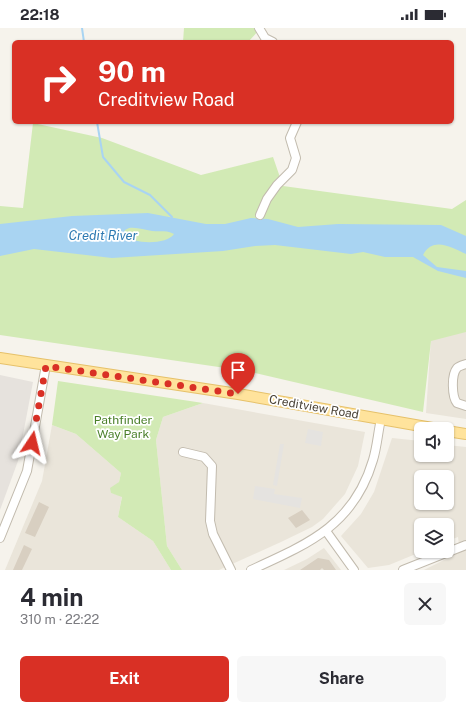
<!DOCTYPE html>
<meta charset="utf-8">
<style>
body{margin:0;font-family:"Public Sans",sans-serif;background:#f7f7f7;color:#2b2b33;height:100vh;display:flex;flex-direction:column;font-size:15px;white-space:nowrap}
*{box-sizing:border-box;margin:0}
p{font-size:13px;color:#7c7c81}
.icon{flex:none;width:22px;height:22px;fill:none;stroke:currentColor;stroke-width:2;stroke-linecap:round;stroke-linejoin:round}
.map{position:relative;height:542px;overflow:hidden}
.panel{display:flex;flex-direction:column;background:#fff;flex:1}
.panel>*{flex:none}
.hud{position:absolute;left:12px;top:12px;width:442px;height:84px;border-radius:6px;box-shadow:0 1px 3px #0004;background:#d93025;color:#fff;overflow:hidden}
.controls{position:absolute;left:414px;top:394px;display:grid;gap:8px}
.controls a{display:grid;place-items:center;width:40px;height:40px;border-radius:6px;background:#fff;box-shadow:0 1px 3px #0004;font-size:20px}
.pin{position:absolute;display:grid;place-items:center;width:34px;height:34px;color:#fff;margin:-41px -17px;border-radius:50% 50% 50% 0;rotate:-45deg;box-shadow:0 0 4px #0007}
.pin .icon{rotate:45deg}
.me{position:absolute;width:44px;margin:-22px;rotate:10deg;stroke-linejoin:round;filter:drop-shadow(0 0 3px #0008)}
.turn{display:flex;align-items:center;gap:14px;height:84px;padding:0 20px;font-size:18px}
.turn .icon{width:52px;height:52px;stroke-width:2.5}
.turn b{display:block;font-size:28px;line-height:34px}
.round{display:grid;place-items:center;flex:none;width:42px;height:42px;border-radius:6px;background:#f7f7f7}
.summary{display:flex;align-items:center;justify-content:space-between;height:68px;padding:0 20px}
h1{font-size:24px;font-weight:700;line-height:30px}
.primary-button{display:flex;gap:8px;margin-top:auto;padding:8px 20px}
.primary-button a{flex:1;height:46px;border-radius:6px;background:#d93025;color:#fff;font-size:16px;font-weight:700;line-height:46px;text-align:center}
.primary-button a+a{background:#f7f7f7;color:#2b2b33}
.status{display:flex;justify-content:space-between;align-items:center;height:28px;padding:0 20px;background:#fff;direction:ltr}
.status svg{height:11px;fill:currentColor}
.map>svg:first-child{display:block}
.residential{fill:#eae5da;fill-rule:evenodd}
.industrial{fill:#e6e2dd}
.green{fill:#d2eab5}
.parking{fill:#e5e3e0}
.water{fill:#a9d4f2;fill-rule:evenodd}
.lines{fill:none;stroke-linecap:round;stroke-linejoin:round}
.stream{stroke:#a9d4f2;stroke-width:2}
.building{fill:#d8cfc1}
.minor-casing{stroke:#c2bbae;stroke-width:10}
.major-casing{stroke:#e6c16a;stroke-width:12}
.minor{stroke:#fff;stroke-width:8}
.major{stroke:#ffe39c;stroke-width:10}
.route{stroke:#d93025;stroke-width:7;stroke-dasharray:0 12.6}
.labels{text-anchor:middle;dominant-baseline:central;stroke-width:3.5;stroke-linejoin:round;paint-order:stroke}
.street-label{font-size:12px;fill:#4b4439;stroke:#fff}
.park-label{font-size:12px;fill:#4a7f2a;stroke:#fff}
.water-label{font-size:13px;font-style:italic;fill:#2e7ab2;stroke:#fff}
</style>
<div class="status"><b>22:18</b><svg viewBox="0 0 49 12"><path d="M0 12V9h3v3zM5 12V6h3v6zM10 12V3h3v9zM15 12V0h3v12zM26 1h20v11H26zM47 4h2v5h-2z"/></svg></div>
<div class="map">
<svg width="466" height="542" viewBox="0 0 466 542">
<rect width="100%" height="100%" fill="#f6f3ec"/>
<g class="residential">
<path d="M466,300V391L426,385L431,311Z"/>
<path d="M203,375L365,404L358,438L345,466L323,491L312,499L281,514L219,542H182L167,518L156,412L163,389Z"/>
<path d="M52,397L76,406L121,445L119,454L111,465L122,468L118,489L153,513L171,542H5L42,453Z"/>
<path d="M392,410L421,413V427H447V417L466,419V542H424L460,524L458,509L447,513V497H421V523H423L389,537L368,540L341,508L361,486L374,464ZM421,449H447V475H421Z"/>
<path d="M324,520L341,542H284L307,531Z"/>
</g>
<path class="industrial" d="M0,347L33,354L18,433L0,482Z"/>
<g class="green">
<path d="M184,0H261L248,14H183Z"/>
<path d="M33,95L102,110L201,147L273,129L283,158L452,181L466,172V304L431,313L423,384L246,343L0,307V178L23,180Z"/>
<path d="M58,353L203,375L163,389L156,412L167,518L182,542H171L153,513L118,489L122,469L111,465L110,460L119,454L121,445L76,406L52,397Z"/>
</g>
<g class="parking">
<path d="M308,401L323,404L321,418L305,415Z"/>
<path d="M280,416H284L277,458L273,457Z"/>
<path d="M255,458L275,461L274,466L302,470L300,480L253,471Z"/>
</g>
<path class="water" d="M148,185L206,196H225L251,190L268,191L298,199L338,196L441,197L466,208V226C451,219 433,208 423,227L437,239L466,243V250L438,243L413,229H385L363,224L351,226L275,217L255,218L223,223L112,230L34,221L0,228V196L72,188ZM129,200C138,199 144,202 152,203C160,204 167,202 174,206C167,217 132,217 124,206L125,202Z"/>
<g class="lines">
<g class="stream">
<path d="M82,0L84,14"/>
<path d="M97,94L103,129L124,154L150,167L172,189"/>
</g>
</g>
<g class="building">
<path d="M39,474L49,479L35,509L25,505Z"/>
<path d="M302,482L310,492L296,500L288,490Z"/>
<path d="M24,517L32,521L22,542H13Z"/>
<path d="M318,530L329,532L336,542H324L322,540L320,542H300Z"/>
</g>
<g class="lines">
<g class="minor-casing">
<g id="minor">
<path d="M259,0L265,10L273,14"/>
<path d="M260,187L267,171L277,157L292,142L296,130L290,110L297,94"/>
<path d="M466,336C463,337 459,338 457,340C451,347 452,369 457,375L466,378"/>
<path d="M183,424L204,429L212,438L210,493L213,506L231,542"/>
<path d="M326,503L354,542"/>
<path d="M0,510L27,443L46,337"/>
<path d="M251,542C308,516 354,497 373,432C377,419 378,404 381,391"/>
<path d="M403,542L466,517"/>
</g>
</g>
<g class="major-casing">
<g id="major">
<path d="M0,330L238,366L438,401"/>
<path d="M447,403L466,406"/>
</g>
</g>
<use href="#minor" class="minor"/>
<use href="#major" class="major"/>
</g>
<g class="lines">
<path class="route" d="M32,415L46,338L238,366"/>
</g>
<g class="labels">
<g class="street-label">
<text transform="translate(314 379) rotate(10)">Creditview Road</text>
</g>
<g class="park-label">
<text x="123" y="392">Pathfinder<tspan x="123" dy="14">Way Park</tspan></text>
</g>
<g class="water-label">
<text x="103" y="207">Credit River</text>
</g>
</g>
</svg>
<div class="controls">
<a><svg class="icon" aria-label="sound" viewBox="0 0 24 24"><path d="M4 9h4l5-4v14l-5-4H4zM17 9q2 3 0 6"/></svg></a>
<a><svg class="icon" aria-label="search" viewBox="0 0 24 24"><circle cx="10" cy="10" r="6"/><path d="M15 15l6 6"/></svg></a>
<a><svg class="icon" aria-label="layers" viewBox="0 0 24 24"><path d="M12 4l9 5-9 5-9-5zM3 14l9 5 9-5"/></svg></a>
</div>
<div class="pin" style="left:238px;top:366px;background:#d93025"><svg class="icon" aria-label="arrive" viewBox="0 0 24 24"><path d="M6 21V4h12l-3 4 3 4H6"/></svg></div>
<svg class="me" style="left:32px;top:415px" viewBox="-20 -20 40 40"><path d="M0-17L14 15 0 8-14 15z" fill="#d93025" stroke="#fff" stroke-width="4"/></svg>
<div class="hud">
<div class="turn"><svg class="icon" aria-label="right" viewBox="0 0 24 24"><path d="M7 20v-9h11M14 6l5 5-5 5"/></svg><div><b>90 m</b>Creditview Road</div></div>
</div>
</div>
<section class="panel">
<div class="summary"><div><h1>4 min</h1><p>310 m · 22:22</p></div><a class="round"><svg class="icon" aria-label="close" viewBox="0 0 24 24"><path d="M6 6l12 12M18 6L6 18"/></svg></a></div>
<div class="primary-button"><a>Exit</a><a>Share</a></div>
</section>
